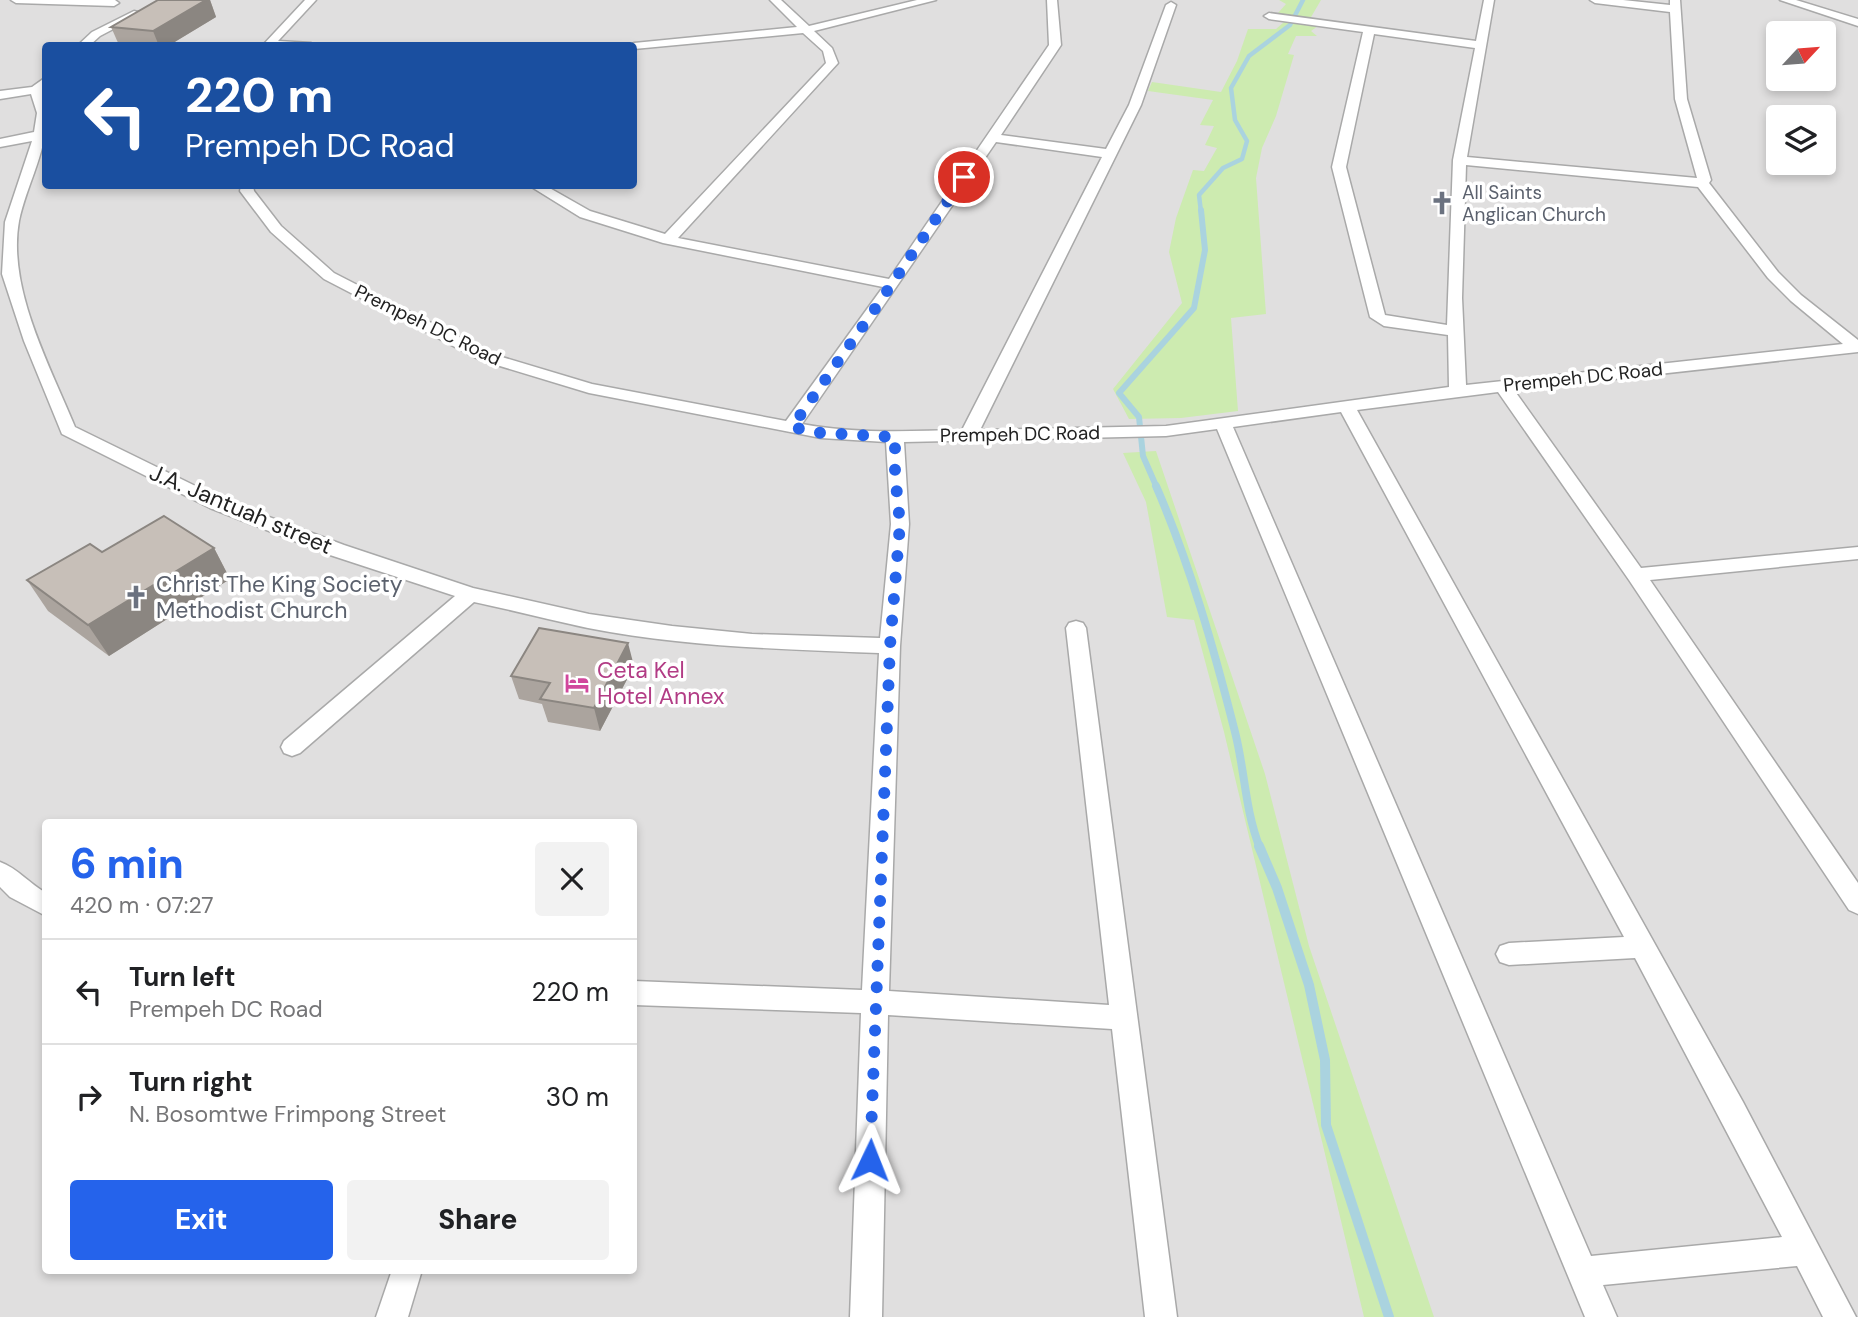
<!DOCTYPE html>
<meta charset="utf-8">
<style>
body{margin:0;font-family:"DM Sans",sans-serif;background:#f2f2f2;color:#202124;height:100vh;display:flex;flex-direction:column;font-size:26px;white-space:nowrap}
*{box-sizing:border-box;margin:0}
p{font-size:23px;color:#757577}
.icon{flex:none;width:38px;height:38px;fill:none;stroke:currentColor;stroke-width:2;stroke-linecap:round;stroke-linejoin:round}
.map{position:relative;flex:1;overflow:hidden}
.panel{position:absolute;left:42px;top:819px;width:595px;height:455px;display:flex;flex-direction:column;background:#fff;border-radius:7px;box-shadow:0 4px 10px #0003}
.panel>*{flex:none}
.guide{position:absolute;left:42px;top:42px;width:595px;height:147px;border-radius:7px;box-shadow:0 4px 10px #0003;background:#1a4fa0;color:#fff;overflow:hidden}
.needle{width:46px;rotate:64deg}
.fabs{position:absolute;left:1766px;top:21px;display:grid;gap:14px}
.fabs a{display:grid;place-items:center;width:70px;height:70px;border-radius:7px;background:#fff;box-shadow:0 4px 10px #0003;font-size:35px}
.pin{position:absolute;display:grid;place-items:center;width:60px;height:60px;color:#fff;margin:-30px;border:4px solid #fff;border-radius:50%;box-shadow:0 2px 7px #0007}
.me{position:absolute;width:77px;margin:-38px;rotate:2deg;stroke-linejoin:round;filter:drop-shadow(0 0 5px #0008)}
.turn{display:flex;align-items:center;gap:24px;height:147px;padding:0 28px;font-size:32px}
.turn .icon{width:91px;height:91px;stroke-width:2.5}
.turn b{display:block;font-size:49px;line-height:60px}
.round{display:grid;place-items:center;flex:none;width:74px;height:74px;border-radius:7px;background:#f2f2f2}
.headline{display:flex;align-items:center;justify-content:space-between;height:119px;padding:0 28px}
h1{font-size:42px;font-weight:800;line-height:52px;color:#2563eb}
.button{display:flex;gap:14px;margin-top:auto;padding:14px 28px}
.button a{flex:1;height:80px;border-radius:7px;background:#2563eb;color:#fff;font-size:28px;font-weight:800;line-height:80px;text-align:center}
.button a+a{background:#f2f2f2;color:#202124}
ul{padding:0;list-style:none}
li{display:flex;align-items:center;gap:21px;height:105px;padding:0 28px;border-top:2px solid #e0e0e0}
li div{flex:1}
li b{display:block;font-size:26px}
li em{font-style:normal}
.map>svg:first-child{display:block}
.residential{fill:#e0dfdf;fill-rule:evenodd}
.grass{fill:#cdebb0}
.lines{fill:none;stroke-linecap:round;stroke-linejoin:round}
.stream-far3{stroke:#aad3df;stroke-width:4.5}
.stream-far2{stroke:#aad3df;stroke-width:6}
.stream-far1{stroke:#aad3df;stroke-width:8}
.stream{stroke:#aad3df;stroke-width:10}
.minor-casing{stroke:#a9a9a9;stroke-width:3}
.minor{fill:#fff;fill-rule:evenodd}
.wall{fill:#aba49e}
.shaded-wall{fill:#8b8681}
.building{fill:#c7bfb8;stroke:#8b8681;stroke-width:2}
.route{stroke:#2563eb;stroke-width:12;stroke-dasharray:0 21.6}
.labels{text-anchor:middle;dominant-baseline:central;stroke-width:7;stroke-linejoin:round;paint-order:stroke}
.far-worship-label{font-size:19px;fill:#5b616d;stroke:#fff;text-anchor:start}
.far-street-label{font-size:19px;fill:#222;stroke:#fff}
.street-label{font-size:23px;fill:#222;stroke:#fff}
.worship-label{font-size:23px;fill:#5b616d;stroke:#fff;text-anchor:start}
.hotel-label{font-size:23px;fill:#b23c85;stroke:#fff;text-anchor:start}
</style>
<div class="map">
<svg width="1858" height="1317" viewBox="0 0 1858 1317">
<rect width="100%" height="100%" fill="#f2efe9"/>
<path class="residential" d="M0,0H1858V1317H0ZM1778,33H1824V79H1778ZM46,46H634V186H46ZM1778,117H1824V163H1778ZM46,822H634V1270H46Z"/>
<g class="grass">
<path d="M1279,0H1321L1307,24L1318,26L1311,31L1317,36H1296L1288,54L1294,55L1276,116L1262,148L1256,178L1266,314L1231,318L1238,411L1181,418L1129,419L1113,389L1182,303L1169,252L1176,218L1193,170L1204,171L1217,148L1205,145L1214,126L1200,125L1213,100L1148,91L1152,82L1221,92L1237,61L1248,29H1276L1291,16L1278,13L1286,4Z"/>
<path d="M1156,451L1265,774L1309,946L1434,1317H1364L1224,732L1194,620L1167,617L1146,502L1123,453Z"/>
</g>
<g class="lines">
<path class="stream-far3" d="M1201,212L1199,195L1223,168L1242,159L1247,141L1235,120L1231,88L1249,56L1290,25L1303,0"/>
<path class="stream-far2" d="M1157,488L1143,456L1139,417L1119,393L1194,308L1205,250L1201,210"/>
<path class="stream-far1" d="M1156,486C1190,564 1214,649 1235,732C1245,771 1245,811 1260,848"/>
<path class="stream" d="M1259,846L1277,888L1309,985L1325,1060L1326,1125L1389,1317"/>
<g class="minor-casing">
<g id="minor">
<path d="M11,0H115L119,3L114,6L16,3Z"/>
<path d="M305,0H316L278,41L311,43L316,46H262Z"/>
<path d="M770,0H781L809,26L917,0H936L814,31L832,48L838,63L678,238L889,279L1049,45L1047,0H1057L1061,45L1001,135L1106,149L1129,105L1166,5L1171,2L1176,5L1141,105L980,430L1166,426L1449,387L1448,335L1384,326L1370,317L1332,167L1363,32L1269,19L1264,16L1269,13L1476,41L1484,0H1494L1467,157L1697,178L1675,99L1670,12L1595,3L1590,0H1623L1670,5V0H1680L1687,99L1711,180L1709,183L1778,272L1801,295L1858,340V352L1514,390L1641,568L1858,547V559L1650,580L1858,883V914L1849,910L1629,580L1498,392L1357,410L1743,1102L1856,1317H1823L1797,1266L1603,1285L1617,1317H1585L1217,429L1166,436L904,442L909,524L900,646L889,991L1109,1005L1066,628L1069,623L1076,621L1083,623L1086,628L1177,1317H1145L1112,1029L888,1015L882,1317H850L861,1013L634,1005V981L862,990L879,653C782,649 684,647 588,628C550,620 512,610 474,602L300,753L292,756L284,753L281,747L284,741L455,596L330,555L210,508L62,434L24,341L2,274L5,222L32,141L0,147V139L34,132L37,113L31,94L0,99V91L32,87L46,77V87L42,91C57,137 28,177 19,221C7,288 50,366 75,427L224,500L344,545L473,588L589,614L672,626L752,634L880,638L891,524L886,442L821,438L589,393L480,360L324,279L271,232L240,191L241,186H253L254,191L281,226L334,273L492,354L592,384L786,421L883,287L663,243L580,217L530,186H546L590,211L665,234L826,63L823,51L803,33L634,49V46H629L634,43L797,27ZM1374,34L1475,48L1453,160L1447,325L1385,315L1346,167ZM996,142L1102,157L962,430C909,431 854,434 802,424ZM1466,165L1698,187L1768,278L1791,301L1843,344L1466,385L1462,298ZM1341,412L1624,937L1509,943L1500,946L1496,954L1500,962L1509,965L1635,958L1782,1237L1591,1256L1233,427Z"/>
<path d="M1780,0H1796L1858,19V26Z"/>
<path d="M134,11L138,12V16L100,36L89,46H77L92,32Z"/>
<path d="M0,862C17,868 30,884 46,893V916L10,897L0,887Z"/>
<path d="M392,1270H422L408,1317H376Z"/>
</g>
</g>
<use href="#minor" class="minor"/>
</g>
<g class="wall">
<path d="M158,0H210L216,17L168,46L119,45L111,27Z"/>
<path d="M214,548L230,579L109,656L48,611L27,580L102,552Z"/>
<path d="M634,666L600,731L548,722L542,704L519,699L511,676Z"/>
</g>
<g class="shaded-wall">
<path d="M206,0H210L216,17L168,46H159L153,31Z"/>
<path d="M214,548L230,579L109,656L88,625Z"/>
<path d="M628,643L634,666L600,731L594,708Z"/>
</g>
<g class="building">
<path d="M158,0H206L153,31L111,27Z"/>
<path d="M164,516L214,548L88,625L27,580L90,544L102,552Z"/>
<path d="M539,628L628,643L594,708L540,699L550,683L511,676Z"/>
</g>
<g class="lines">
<path class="route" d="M870,1160L890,646L900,524L895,474V437L821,433L792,427L877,306L964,177"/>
</g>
<defs>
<g id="church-bare" transform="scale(1.89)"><path d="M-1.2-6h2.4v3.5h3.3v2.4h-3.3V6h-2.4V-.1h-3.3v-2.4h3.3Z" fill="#6b7280" stroke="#fff" stroke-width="2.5" paint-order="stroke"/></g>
<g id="hotel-bare" transform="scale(1.89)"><path d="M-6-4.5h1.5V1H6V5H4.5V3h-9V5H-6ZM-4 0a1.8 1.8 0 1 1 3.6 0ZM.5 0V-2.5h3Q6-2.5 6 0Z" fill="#d1479c" stroke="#fff" stroke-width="2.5" paint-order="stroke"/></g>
</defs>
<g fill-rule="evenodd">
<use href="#church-bare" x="1442" y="203"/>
<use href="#church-bare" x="136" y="597"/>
<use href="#hotel-bare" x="577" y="683"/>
</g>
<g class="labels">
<g class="far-worship-label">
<text x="1462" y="192">All Saints<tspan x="1462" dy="22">Anglican Church</tspan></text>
</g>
<g class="far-street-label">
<text transform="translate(428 325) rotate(26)">Prempeh DC Road</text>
<text transform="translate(1583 377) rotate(-6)">Prempeh DC Road</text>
<text transform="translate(1020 434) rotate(-1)">Prempeh DC Road</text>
</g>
<g class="street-label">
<text transform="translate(241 509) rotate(23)">J.A. Jantuah street</text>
</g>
<g class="worship-label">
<text x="156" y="584">Christ The King Society<tspan x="156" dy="26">Methodist Church</tspan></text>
</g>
<g class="hotel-label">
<text x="597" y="670">Ceta Kel<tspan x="597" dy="26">Hotel Annex</tspan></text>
</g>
</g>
</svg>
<div class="fabs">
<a><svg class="needle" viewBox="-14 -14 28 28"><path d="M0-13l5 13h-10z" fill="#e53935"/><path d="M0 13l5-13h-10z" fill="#757577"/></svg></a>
<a><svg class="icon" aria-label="layers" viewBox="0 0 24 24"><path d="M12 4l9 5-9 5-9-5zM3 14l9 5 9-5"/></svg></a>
</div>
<div class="pin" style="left:964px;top:177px;background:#d93025"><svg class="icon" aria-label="arrive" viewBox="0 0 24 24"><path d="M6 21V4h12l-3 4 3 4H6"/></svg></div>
<svg class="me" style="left:870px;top:1160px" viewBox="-20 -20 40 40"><path d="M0-17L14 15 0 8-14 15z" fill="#2563eb" stroke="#fff" stroke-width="4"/></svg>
<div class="guide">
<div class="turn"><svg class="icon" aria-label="left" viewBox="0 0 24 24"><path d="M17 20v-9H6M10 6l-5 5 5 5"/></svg><div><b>220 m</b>Prempeh DC Road</div></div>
</div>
<section class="panel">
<div class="headline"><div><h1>6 min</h1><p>420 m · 07:27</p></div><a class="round"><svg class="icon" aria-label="close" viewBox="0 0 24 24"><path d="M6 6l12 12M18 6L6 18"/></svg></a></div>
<ul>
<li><svg class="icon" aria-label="left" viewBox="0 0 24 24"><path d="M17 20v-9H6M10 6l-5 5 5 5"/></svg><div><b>Turn left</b><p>Prempeh DC Road</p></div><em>220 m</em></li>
<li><svg class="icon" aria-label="right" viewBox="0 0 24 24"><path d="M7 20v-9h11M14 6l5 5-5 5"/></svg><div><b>Turn right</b><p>N. Bosomtwe Frimpong Street</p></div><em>30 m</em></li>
</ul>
<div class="button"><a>Exit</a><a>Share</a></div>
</section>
</div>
